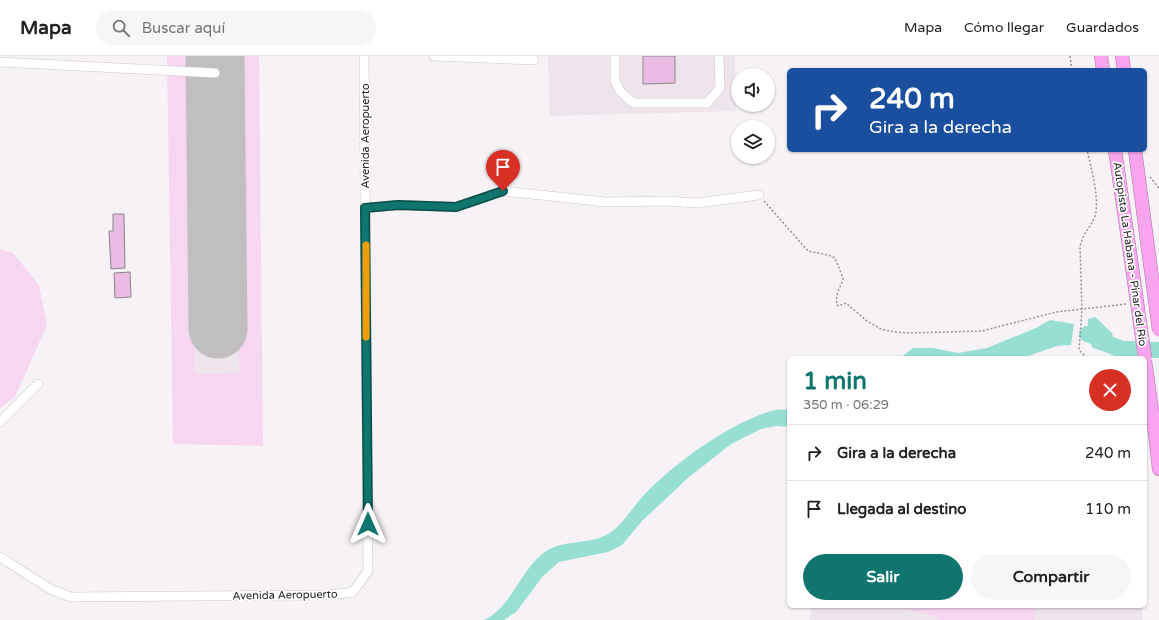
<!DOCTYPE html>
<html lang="es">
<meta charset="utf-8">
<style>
body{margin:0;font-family:"Varela Round",sans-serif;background:#f6f6f6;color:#202124;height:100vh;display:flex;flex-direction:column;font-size:15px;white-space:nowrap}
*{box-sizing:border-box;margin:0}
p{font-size:13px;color:#757577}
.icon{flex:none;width:22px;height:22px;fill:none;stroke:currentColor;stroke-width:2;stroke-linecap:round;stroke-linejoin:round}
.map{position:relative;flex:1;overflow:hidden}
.details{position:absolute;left:787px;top:300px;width:360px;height:252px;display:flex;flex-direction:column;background:#fff;border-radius:6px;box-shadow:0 1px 3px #0004}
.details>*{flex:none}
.hud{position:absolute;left:787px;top:12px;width:360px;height:84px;border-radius:6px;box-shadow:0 1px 3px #0004;background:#1a4fa0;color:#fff;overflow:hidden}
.controls{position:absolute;left:731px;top:12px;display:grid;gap:8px}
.controls a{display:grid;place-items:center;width:44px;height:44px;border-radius:50%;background:#fff;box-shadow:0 1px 3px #0004;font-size:20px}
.pin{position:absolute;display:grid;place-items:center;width:34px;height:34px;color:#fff;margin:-41px -17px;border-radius:50% 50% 50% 0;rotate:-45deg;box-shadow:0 0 4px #0007}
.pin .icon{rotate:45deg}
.me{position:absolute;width:44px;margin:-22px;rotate:0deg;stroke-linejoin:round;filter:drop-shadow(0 0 3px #0008)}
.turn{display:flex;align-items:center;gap:14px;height:84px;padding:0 16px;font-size:18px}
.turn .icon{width:52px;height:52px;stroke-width:2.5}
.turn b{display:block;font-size:28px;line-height:34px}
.round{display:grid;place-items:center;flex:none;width:42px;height:42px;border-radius:21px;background:#f6f6f6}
.headline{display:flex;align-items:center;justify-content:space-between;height:68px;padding:0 16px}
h1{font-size:24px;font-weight:800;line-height:30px;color:#0f766e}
.primary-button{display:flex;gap:8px;margin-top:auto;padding:8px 16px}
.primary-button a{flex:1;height:46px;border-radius:24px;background:#0f766e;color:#fff;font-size:16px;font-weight:800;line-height:46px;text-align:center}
.primary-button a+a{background:#f6f6f6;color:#202124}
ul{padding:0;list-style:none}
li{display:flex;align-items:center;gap:12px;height:56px;padding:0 16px;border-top:1px solid #e0e0e0}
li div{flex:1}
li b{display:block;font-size:15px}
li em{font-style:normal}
header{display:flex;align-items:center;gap:24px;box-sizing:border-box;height:56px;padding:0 20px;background:#fff;border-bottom:1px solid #e0e0e0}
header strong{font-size:19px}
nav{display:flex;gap:22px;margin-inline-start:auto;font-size:14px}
.search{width:280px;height:36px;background:#f6f6f6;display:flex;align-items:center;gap:10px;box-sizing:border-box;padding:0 14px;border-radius:22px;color:#757577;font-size:15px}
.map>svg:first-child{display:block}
.built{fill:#eee4ec}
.green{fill:#f7d6f2}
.water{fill:#97dfd3}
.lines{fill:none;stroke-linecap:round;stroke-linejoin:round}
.river{stroke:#97dfd3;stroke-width:16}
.runway{stroke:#c1bec0;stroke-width:59}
.building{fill:#eabce4;stroke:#888587}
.minor-casing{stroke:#cbc7ca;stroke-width:10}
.highway-casing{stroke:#ac75a6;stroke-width:14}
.path{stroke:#949194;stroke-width:1.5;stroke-dasharray:2 2;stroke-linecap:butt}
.minor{stroke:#fff;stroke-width:9}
.highway{stroke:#f8a4ee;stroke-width:13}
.highway-bridge-casing{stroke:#ac75a6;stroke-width:14;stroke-linecap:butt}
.highway-bridge{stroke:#f8a4ee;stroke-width:13}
.route-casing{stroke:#0a4d48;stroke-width:10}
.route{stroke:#0f766e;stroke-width:7}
.slow{stroke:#f59e0b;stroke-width:7}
.labels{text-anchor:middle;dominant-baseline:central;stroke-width:3.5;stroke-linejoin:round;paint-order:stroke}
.street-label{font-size:11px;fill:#1f1e1f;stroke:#fff}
</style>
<header>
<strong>Mapa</strong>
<div class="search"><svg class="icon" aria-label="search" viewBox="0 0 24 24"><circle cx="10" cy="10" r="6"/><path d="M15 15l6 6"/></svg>Buscar aquí</div>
<nav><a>Mapa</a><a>Cómo llegar</a><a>Guardados</a></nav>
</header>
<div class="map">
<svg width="1159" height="564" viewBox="0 0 1159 564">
<rect width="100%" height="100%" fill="#f6f2f5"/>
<g class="built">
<path d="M191,0H235L239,317L195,318Z"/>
<path d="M548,0H735L736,55L550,60Z"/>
<path d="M812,550H1142V564H809Z"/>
</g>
<g class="green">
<path d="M167,0H191L195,318L239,317L235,0H259L263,390L173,388Z"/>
<path d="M0,193L13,197L39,229L47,269L15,341L0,352Z"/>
<path d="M904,550H1038L1034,564H943L904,552Z"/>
</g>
<g class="water">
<path d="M1095,261L1112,277L1113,281L1123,285H1135L1137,302H1117L1111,298L1093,292L1090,286L1087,283L1088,263Z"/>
<path d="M1050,264L1074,268L1071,289L1057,290L1022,302H900L913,292H933L958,297L987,292L1036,272Z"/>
<path d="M789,353V371L776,370L761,373L731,388L689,421L642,465L622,489L608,496L559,506L543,520L516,556L504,564H484C511,551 519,518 541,499C561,481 590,491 611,476C623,468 635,448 645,438C676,406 729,368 771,355C777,353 783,354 789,353Z"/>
</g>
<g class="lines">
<path class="river" d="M1087,278C1095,280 1100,285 1107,288C1122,296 1142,294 1159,294"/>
<path class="runway" d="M215,0L218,273"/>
</g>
<g class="building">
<path d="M643,0H675V27L643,28Z"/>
<path d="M113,158H124L125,212L111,213L109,175H113Z"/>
<path d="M130,216L131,241L115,242L114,217Z"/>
</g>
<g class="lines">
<g class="minor-casing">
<g id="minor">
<path d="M434,0L534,4"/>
<path d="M615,0V25L620,35L633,47H707L720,32L719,0"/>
<path d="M0,6L215,17"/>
<path d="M365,152L398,149L456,151L503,135L605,146L668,145L697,147L759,139"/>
<path d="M0,366L38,328"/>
<path d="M0,501L52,534L71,541L330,539L353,536L368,515L364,0"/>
</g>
</g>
<g class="highway-casing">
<g id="highway">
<path d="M1101,0L1103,14"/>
<path d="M1122,0L1124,14"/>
<path d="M1115,94L1130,197"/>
<path d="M1135,94L1148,192"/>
<path d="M1154,368L1159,413"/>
</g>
</g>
<g class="path">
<path d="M1070,0L1072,14"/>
<path d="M1150,121L1159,132"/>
<path d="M764,145L808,195L828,199L835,202L843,222C841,232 833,240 838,250L846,247L867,265L881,273L894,276L910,277L982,275L1056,256L1127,248"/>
<path d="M1087,302L1079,294L1082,254L1080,191C1083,176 1091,172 1095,160C1100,142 1091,112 1087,94"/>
</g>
<use href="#minor" class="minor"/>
<use href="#highway" class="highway"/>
<g class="highway-bridge-casing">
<g id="highway-bridge">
<path d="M1148,192L1159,274"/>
<path d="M1130,197L1145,302"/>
<path d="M1145,305L1154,368"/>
</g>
</g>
<use href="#highway-bridge" class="highway-bridge"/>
</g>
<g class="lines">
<g class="route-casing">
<path id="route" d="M368,468L365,152L398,149L456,151L503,135"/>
</g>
<use href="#route" class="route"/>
<path class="slow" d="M366,189V281"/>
</g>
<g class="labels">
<g class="street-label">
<text transform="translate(365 80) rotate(-90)">Avenida Aeropuerto</text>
<text transform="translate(1130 198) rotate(82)">Autopista La Habana - Pinar del Río</text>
<text transform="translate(285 539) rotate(-1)">Avenida Aeropuerto</text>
</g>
</g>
</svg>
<div class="controls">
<a><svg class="icon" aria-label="sound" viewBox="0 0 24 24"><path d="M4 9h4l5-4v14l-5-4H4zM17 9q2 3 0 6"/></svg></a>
<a><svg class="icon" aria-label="layers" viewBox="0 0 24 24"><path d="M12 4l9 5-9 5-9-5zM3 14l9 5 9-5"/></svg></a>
</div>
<div class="pin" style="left:503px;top:135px;background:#d93025"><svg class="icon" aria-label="arrive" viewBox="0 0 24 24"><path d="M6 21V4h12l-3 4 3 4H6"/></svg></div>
<svg class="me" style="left:368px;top:468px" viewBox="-20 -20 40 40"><path d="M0-17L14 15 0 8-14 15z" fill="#0f766e" stroke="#fff" stroke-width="4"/></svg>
<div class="hud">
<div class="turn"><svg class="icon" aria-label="right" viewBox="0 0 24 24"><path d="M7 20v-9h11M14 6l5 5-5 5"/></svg><div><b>240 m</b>Gira a la derecha</div></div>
</div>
<section class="details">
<div class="headline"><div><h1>1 min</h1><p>350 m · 06:29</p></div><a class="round" style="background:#d93025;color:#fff"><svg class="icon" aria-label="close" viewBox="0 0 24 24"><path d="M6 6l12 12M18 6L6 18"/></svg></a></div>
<ul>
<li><svg class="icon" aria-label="right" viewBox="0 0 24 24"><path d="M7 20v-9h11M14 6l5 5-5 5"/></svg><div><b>Gira a la derecha</b></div><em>240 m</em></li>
<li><svg class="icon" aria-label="arrive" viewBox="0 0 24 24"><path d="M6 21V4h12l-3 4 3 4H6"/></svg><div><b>Llegada al destino</b></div><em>110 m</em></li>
</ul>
<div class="primary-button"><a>Salir</a><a>Compartir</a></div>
</section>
</div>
